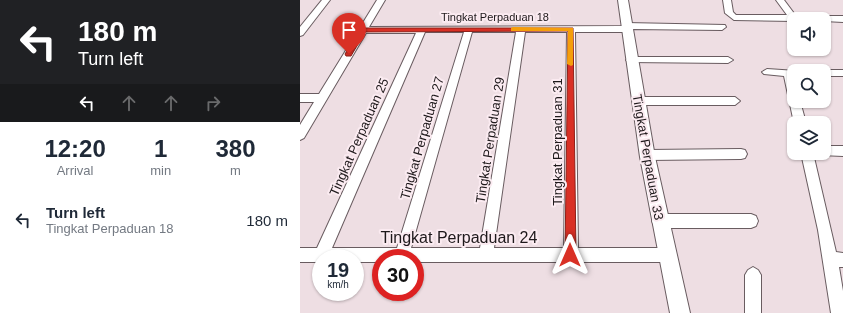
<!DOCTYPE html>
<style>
body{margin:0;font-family:Helvetica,sans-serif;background:#f6f6f7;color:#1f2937;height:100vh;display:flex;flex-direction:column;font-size:15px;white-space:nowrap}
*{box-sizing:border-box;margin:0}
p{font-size:13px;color:#747a83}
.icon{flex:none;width:22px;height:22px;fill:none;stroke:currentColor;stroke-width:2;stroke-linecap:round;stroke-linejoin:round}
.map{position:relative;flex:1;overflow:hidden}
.sheet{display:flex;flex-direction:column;background:#fff;width:300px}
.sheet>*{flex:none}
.top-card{background:#202124;color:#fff;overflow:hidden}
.buttons{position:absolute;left:487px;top:12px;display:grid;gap:8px}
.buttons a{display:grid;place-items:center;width:44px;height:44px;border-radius:8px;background:#fff;box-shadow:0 1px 3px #0004;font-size:20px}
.speed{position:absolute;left:12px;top:249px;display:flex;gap:8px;font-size:20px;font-weight:700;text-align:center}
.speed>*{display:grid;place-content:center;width:52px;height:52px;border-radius:50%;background:#fff;box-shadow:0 1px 3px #0004;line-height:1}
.speed small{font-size:10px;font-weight:400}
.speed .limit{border:6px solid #d22;background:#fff;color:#111}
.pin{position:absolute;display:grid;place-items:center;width:34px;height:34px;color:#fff;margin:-41px -17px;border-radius:50% 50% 50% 0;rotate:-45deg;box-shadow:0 0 4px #0007}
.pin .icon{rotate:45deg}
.me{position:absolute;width:44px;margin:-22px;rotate:0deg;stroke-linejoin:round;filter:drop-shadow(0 0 3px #0008)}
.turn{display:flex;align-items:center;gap:14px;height:84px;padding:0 12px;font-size:18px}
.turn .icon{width:52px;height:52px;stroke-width:2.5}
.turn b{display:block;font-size:28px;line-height:34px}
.lanes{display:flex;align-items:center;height:38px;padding:0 12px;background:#0003;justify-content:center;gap:20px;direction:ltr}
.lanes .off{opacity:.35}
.eta{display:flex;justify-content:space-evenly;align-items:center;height:68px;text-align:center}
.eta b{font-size:24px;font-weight:800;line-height:28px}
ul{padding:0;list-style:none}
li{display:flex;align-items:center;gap:12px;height:60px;padding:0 12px}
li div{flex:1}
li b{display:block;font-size:15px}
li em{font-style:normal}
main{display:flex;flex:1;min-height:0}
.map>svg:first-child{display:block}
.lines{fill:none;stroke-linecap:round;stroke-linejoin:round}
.minor-casing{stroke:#695c60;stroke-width:2}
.tertiary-casing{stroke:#695c60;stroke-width:2}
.minor{fill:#fff;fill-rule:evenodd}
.tertiary{fill:#fff;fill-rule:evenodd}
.route{fill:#d93025;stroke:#8d1f18}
.slow{fill:#f59e0b}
.labels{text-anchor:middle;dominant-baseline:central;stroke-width:4;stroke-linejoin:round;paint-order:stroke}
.far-street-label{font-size:11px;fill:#1e191b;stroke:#fbebf1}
.street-label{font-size:13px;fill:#1e191b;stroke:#fbebf1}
.near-street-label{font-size:16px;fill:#1e191b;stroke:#fbebf1}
</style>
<main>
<section class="sheet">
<div class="top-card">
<div class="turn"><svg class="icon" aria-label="left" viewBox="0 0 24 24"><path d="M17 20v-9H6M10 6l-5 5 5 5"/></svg><div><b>180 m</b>Turn left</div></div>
<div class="lanes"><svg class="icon" aria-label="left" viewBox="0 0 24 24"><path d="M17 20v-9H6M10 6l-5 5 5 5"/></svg><svg class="icon off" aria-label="ahead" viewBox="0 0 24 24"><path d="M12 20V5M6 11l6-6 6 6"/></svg><svg class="icon off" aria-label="ahead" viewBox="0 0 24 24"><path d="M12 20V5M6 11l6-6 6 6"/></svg><svg class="icon off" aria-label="right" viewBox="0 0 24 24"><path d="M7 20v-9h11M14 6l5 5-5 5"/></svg></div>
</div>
<div class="eta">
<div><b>12:20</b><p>Arrival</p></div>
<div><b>1</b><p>min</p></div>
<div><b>380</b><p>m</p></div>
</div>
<ul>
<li><svg class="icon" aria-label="left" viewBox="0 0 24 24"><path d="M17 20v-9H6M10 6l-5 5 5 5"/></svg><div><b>Turn left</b><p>Tingkat Perpaduan 18</p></div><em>180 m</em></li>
</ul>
</section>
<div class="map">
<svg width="543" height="313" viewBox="0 0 543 313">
<rect width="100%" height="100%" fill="#eedee3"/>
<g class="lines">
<g class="minor-casing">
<g id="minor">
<path d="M22,0H30L3,35L0,36V27Z"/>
<path d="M77,0H85L69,27L322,26L326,23L425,25L426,27L422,30L331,29L327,32H275L278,248H367L372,250L374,255L372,260L367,262H115V258H81V262H55V258H21V262H0V248H17L116,33H66L4,138L0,140V125L14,102H0V94H19ZM125,32H164L97,248H32ZM172,32H216L180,248H111ZM225,32H267L264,248H194Z"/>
<path d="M423,0H431L433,12L436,15H487L476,0H484L496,16H543V22L524,21V19H494V21L434,20L425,13Z"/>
<path d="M331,57H428L433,60L428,63L328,62L326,60Z"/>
<path d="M467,69L497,71H494V101H500L506,123H494L484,76L464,74L462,72Z"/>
<path d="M524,70H543V76H524V71H520Z"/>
<path d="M338,97H435L440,101L435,105H338L333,101Z"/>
<path d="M524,146H543V156L520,155L519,153H524Z"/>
<path d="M441,149L445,150L447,154L445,158L441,159L348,160L344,159L342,155L344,151L348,150Z"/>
<path d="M501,153H513L536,252L543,253V267H539L543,291V313H531L518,230Z"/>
<path d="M359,214H451L456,216L458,221L456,226L451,228H359L354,226L352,221L354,216Z"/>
<path d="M453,267L458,270L461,275V313H445V275L448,270Z"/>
</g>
</g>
<g class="tertiary-casing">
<path id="tertiary" d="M318,0H328L355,157L390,313H370L340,157Z"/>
</g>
<use href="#minor" class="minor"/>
<use href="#tertiary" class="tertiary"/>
</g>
<path class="route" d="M63,28H273L276,255L274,259L270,260L267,259L265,255L268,31L65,32L51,56H46L45,54L60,30Z"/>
<path class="slow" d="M213,27L273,28V65L271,66L267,64L268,31H211V28Z"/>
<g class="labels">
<g class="far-street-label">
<text x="195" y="17">Tingkat Perpaduan 18</text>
</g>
<g class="street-label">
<text transform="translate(59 137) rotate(-66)">Tingkat Perpaduan 25</text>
<text transform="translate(122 138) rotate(-74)">Tingkat Perpaduan 27</text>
<text transform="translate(190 140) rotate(-81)">Tingkat Perpaduan 29</text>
<text transform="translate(257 142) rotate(-90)">Tingkat Perpaduan 31</text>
<text transform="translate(348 157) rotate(80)">Tingkat Perpaduan 33</text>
</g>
<g class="near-street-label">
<text x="159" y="237">Tingkat Perpaduan 24</text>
</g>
</g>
</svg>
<div class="buttons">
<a><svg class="icon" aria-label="sound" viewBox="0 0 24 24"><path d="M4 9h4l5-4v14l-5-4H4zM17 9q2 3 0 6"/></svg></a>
<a><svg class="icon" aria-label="search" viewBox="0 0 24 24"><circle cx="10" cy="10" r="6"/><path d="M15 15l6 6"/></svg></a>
<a><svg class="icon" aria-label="layers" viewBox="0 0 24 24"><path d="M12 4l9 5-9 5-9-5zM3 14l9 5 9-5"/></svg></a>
</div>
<div class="speed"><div>19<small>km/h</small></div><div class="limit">30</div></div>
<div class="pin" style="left:49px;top:54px;background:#d93025"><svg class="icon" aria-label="arrive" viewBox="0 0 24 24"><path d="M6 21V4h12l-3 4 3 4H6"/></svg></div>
<svg class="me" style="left:270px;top:255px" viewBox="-20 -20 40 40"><path d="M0-17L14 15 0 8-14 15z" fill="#d93025" stroke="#fff" stroke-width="4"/></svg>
</div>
</main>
